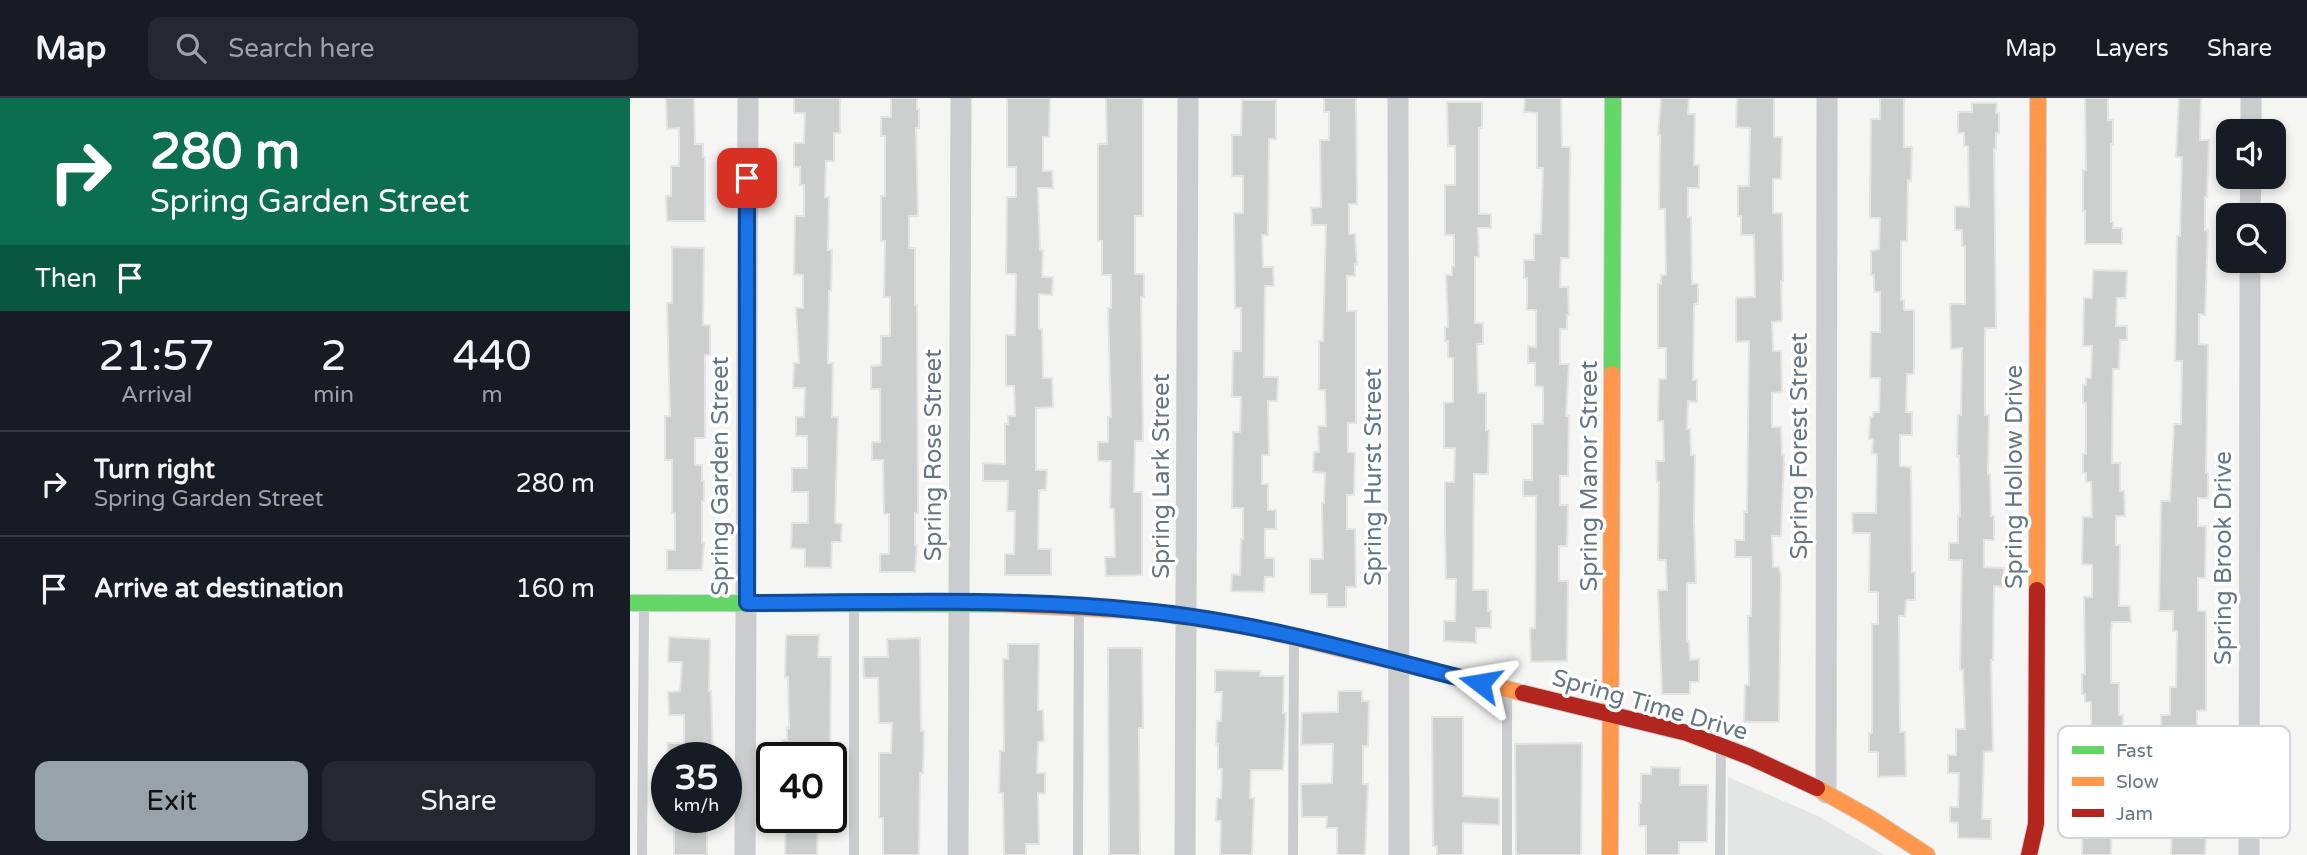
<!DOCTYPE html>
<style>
body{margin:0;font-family:"Varela Round",sans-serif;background:#242831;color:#f1f3f6;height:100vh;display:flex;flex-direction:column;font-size:26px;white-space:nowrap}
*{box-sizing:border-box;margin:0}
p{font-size:23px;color:#9ea1a6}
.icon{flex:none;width:38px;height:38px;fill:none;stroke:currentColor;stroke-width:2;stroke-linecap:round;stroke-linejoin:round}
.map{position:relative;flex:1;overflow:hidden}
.panel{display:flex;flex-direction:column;background:#171b24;width:630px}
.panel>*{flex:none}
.guide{background:#0b6e4f;color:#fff;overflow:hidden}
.tools{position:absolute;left:1586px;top:21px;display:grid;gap:14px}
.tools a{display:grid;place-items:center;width:70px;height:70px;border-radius:14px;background:#171b24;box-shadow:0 4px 10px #0003;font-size:35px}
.speed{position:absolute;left:21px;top:644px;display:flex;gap:14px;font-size:35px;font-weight:700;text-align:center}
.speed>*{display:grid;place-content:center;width:91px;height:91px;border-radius:50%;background:#171b24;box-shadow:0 4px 10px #0003;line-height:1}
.speed small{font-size:18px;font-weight:400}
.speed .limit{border:4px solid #111;border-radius:10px;background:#fff;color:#111}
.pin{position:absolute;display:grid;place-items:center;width:60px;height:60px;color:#fff;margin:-30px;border-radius:14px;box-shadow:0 4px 10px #0006}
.me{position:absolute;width:77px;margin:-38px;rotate:284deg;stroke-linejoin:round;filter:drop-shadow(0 0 5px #0008)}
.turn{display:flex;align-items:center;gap:24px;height:147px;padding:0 35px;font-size:32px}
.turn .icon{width:91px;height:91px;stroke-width:2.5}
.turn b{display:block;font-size:49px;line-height:60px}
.then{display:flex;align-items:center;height:66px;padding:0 35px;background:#0003;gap:14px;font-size:26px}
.eta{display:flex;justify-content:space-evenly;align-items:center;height:119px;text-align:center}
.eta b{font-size:42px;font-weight:600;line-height:49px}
.primary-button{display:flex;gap:14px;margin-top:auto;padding:14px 35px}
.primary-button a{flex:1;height:80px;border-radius:14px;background:#98a2ab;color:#111;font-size:28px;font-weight:600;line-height:80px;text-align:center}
.primary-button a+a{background:#242831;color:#f1f3f6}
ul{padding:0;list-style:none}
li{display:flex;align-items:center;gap:21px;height:105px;padding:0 35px;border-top:2px solid #363941}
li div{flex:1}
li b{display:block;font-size:26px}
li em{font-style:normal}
header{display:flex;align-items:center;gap:42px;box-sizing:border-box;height:98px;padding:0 35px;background:#171b24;border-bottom:2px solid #363941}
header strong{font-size:33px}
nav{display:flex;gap:38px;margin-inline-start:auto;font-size:24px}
.search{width:490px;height:63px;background:#242831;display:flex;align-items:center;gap:18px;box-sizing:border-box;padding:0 24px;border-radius:14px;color:#9ea1a6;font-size:26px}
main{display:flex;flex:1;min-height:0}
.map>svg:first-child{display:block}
.built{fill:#e4e5e5}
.building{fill:#cdcfcf;stroke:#e4e4e4;stroke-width:2}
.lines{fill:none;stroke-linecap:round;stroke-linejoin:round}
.fast-casing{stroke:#d1d2d2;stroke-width:18}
.slow-casing{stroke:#d1d2d2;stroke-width:18}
.jam-casing{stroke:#d1d2d2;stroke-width:18}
.lane{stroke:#cacccd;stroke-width:10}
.street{stroke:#cacccd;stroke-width:21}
.fast{stroke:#63d668;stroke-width:16}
.slow{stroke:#ff974d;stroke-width:16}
.jam{stroke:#b3261e;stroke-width:16}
.route-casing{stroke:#114b97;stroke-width:18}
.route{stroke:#1a73e8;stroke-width:12}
.labels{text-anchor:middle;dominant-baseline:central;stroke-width:7;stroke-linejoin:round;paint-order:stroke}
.street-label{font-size:24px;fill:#667683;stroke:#fff}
.key{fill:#fff;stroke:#d1d6da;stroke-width:2}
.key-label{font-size:19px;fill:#667683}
</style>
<header>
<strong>Map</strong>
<div class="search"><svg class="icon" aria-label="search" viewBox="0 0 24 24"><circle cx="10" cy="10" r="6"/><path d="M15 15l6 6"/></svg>Search here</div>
<nav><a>Map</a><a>Layers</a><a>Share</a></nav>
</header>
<main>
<section class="panel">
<div class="guide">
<div class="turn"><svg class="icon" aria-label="right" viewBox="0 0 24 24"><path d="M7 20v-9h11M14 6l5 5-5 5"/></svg><div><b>280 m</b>Spring Garden Street</div></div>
<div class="then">Then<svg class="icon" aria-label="arrive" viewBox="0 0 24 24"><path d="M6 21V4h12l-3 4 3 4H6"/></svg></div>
</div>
<div class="eta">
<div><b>21:57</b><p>Arrival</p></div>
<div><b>2</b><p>min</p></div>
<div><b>440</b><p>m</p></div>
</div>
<ul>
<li><svg class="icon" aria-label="right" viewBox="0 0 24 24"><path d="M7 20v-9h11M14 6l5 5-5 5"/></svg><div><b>Turn right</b><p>Spring Garden Street</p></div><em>280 m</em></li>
<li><svg class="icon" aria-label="arrive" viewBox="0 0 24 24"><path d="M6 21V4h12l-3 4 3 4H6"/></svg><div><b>Arrive at destination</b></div><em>160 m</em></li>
</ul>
<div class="primary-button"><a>Exit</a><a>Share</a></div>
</section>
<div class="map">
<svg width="1677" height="757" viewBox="0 0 1677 757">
<rect width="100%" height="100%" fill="#f5f5f4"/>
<path class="built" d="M1098,679L1188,718L1255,757H1098Z"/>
<g class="building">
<path d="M36,0H64L65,46H73V59H75V123H37L36,98H41V68H49V30L37,31Z"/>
<path d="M164,0H210V35H204V63H196L195,99H199L198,152H202L201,193H199L198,265H203L202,319H208L205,425L212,426L211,444H202L201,470L175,469V451L161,450L162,425H178V394H162V370H177V338H166V319H174L175,290H163L164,265H169L166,210H173V177L164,176L165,118H174V87H170V69H164V45H174L175,15H164Z"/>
<path d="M261,0H287V11H289V30H286L288,118H279V150H285V207H287L288,415H285V447H287L285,474H250V456H259V416H254L253,362H242V344H250V291H241V268L251,267V238H260V199H254L255,143H251V98H255V38H251V19H261Z"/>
<path d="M377,0H420L419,39H413V73H422L423,90H408L410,152H413L412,179H423L422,197L409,196V231H412L413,280H422L423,309L406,310V372H417L416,392H409L408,451H421V477H375V456H384L385,413H377L378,383H353V365L375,366V326H378V318H385L384,288H376V237H385L386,176H376L377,99H386V69H377Z"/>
<path d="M476,0H513V118H505V176H514V199H511L513,343H505L504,394H512V477L476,478L475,459H485L484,411L480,410L481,363H468V344H478V319H481L478,210H481V177H472V143H468V46H477Z"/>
<path d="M694,0H726L727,106H719V136H725L727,166H725V178H717V213H726V325H718V354L725,355L724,397H717V431H725L726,489H716V509H697V496H680V461H693L692,405H694L695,375L683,374L684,354H689L688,328H696L695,292H689V243H693L696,127H682L681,110L691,109L690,42H699V14H694Z"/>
<path d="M895,0H931L932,49H940L939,160H931L930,189H938L939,217H937V231H930V266H939L936,318H939L938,378H930V407H938L937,448H929V483H938L937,563L901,564L900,530H905L906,398H893V382H902V326H913V289L905,288V265H898V248L906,249V212H897V180H894V162H904V136H911L913,70H907V15L894,14Z"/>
<path d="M1031,0H1059L1058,16H1065L1064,67H1069V90H1058V119H1061L1062,186H1068V206H1064L1063,282H1067V304L1058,303L1057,331H1060L1061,357H1065L1064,423L1066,485H1057V544L1059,543L1060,562L1069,561V584H1060V596H1032L1028,492H1037L1036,462H1028L1029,384H1027L1026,363H1034L1033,323H1028L1029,281H1036V250H1028V186H1031V177H1036L1035,111H1029L1030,37H1028Z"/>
<path d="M1107,0H1144V39H1152L1151,81H1143V115H1152L1153,183H1151L1152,223L1142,224L1143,253H1151L1152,294L1142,295V329H1151L1152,357H1154L1151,438H1142L1143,469H1149L1151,478L1149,624H1114L1115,587H1119L1118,518H1121V459H1105V442H1114V414H1117L1119,243L1106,244V200L1125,199L1124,137H1111V118H1108V88H1119L1120,30L1106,29Z"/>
<path d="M1250,0H1274V49H1282L1281,83L1278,82L1277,143H1271V202H1274V212H1284V276H1277L1276,314H1282V337H1270V368L1281,369L1282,474H1285V502H1276L1275,518H1269L1270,634H1275L1276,678L1248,679V654H1239V635H1242V526H1248V494H1239L1240,435H1223L1222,415H1246L1247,356H1242L1243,341H1239L1240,319H1243V314H1249L1250,280H1240L1241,234H1250V194H1244V177H1241V153L1249,151L1250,120H1240V101L1241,21H1250Z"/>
<path d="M1455,0H1478V22H1483V46H1481V124H1483V130H1492V146H1455V113H1453V72H1456Z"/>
<path d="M1549,0H1571L1570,42H1579L1577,99H1575V132H1578L1575,217L1569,216V246L1578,247L1576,375H1578V400H1568V428H1576L1575,480H1568V513H1576V612L1567,613V641H1575L1574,691H1567L1566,724L1577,725L1575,757H1541L1543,690H1538L1539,634H1531V617H1540V589H1546L1547,533H1543V513H1529L1531,403H1540L1544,326H1551L1552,263H1545L1547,138H1550L1552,59H1546Z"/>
<path d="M612,2H646V41H639L638,137H632L633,169H643L644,188H635L634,279H648L647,303H638L639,357H632V386H638V412H646V431H635V460H644V479H635L634,494L601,493L602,476L610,477L611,441H613V410H602L603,334H610L611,299H602L603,253H611V210H605L604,115H613V78H602V37H611Z"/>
<path d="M817,4H852V30H849V116H861V130H848L849,159H845V225H853V246H847L848,295H856V332H859L858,376H844L843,492H858V513H861V530H846V545L814,543V523H825L826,481H816L815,428V384H824L825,350H814V305L823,304V260H818V243H815V229H818L816,177H822V168H824V137H815V87H825V48H818Z"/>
<path d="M1342,5H1367L1366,15H1369V35H1366V51H1364L1366,230H1355V317H1359L1358,376H1360L1361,418H1364V442H1354V469L1374,470L1373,489L1364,488L1363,562H1361L1363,653L1354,654L1352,721H1361V741L1328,740V725L1320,724V709H1328L1329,675H1318V657H1326V631H1335L1333,572H1330L1332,462H1319V445H1328V418H1330L1329,358H1327L1328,317H1331L1332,250L1321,251L1320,206H1335V148H1332V132H1325V108L1339,109L1338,48H1334V35H1328V14H1342Z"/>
<path d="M42,149L74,150L73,227H80V257H75V340H65V367H72V383H74V403H72V445H74L72,472H37V452H45V415H42V362H35V318H40L37,205H42Z"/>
<path d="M1463,172L1497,173L1496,200H1487L1486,228H1497V242H1490L1489,271H1483L1482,365H1490V393H1494L1495,418H1486V447H1490L1489,508H1500L1501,524H1482L1481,534V585H1489V617H1493V637H1486L1487,710H1482L1481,757H1452L1453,718L1460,719V686H1451L1452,637H1461V604H1455V596H1452V576H1455L1454,499H1462V467L1452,466L1453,419H1462L1461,384H1456V375H1453V356H1456V305H1453V287H1456V280H1461L1462,248H1453L1454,200H1462Z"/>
<path d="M156,537H189L188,559H201L200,660L152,658V642H157V630H159L158,579H155Z"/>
<path d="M39,539L80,541L79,593H81L83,660H37L38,645H54V617H39L38,594L50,593L52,564H38Z"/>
<path d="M290,540L291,633H294L293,675H290L289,757H253V720H249V655H261L262,625H249L248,580H234L233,559H258L257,541Z"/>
<path d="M378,546H409L408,612H413L414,643L408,644L407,675H415V696L408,695L409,746H396V757H374L373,695H369L370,653H374L373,561H378Z"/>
<path d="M478,550H512L513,630H509L510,757H479Z"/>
<path d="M585,572L630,573V578H654L653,615H656L653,672H621L620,700H624L622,757H590L591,723H586L587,700H591L592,671H588V646H586L587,623H591L592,594H585Z"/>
<path d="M708,593H732V603H739L738,648H733V686H738L735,757H707V730H696L697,719H672L671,686L702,685L703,646L671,647L672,615L708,614Z"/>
<path d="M802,619H833V698L869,700V727L833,725V757H807V748H803Z"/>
<path d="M952,645L951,757H886L885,646Z"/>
<path d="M1021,669L1050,670V687H1078L1077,744H1049V757H1016V728H1009V705H1011V676H1021Z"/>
<rect x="44" y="719" width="33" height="38"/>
<path d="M156,719H188L187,757H155Z"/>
</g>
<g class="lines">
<g class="fast-casing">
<g id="fast">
<path d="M982,276L983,0"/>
<path d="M0,505L371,506"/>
</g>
</g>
<g class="slow-casing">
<g id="slow">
<path d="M1407,492L1408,0"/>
<path d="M371,506L515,513L621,529L893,595"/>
<path d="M1187,690L1240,720L1297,757"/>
<path d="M980,757L982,276"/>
</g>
</g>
<g class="jam-casing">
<g id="jam">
<path d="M893,595L1057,635L1120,659L1187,690"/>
<path d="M1399,757L1406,726L1407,492"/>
</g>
</g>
<g class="lane">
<path d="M12,757L14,508"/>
<path d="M224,757V508"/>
<path d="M448,757L449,511"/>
<path d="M663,757L664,542"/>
<path d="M877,757V594"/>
<path d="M1090,757L1091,650"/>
</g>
<g class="street">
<path d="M768,0L769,757"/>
<path d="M1621,33V0"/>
<path d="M1620,117L1621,79"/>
<path d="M1196,695L1197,0"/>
<path d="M115,757L118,0"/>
<path d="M328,757L331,0"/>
<path d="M555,757L558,0"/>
<path d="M1619,757L1620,163"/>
</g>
<use href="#fast" class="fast"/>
<use href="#slow" class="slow"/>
<use href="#jam" class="jam"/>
</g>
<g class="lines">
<g class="route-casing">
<path id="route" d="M117,80V505C248,505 383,499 514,513C628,524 740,557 850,585"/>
</g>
<use href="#route" class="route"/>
</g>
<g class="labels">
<g class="street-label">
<text transform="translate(1169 348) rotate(-90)">Spring Forest Street</text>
<text transform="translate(303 357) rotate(-90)">Spring Rose Street</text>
<text transform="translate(90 378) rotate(-90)">Spring Garden Street</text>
<text transform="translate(531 378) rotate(-90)">Spring Lark Street</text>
<text transform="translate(959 378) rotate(-90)">Spring Manor Street</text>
<text transform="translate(743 379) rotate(-90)">Spring Hurst Street</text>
<text transform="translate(1384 379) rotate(-90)">Spring Hollow Drive</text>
<text transform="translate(1593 460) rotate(-90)">Spring Brook Drive</text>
<text transform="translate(1020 607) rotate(16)">Spring Time Drive</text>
</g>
</g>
<rect x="1428" y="628" width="232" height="112" rx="10" class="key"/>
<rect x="1442" y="648" width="32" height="8" fill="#63d668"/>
<rect x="1442" y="679" width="32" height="9" fill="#ff974d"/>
<rect x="1442" y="711" width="32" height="8" fill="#b3261e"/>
<g class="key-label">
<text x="1486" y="659">Fast</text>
<text x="1486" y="690">Slow</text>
<text x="1486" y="722">Jam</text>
</g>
</svg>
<div class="tools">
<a><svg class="icon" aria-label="sound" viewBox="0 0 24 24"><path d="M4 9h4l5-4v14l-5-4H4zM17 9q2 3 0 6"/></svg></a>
<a><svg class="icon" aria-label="search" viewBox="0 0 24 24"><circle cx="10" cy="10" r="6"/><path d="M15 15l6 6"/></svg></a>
</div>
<div class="speed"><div>35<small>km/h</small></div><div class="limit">40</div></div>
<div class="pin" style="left:117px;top:80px;background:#d93025"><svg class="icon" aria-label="arrive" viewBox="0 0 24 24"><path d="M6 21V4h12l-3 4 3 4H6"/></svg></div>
<svg class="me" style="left:850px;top:585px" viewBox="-20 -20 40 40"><path d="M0-17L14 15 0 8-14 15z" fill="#1a73e8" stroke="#fff" stroke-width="4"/></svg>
</div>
</main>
